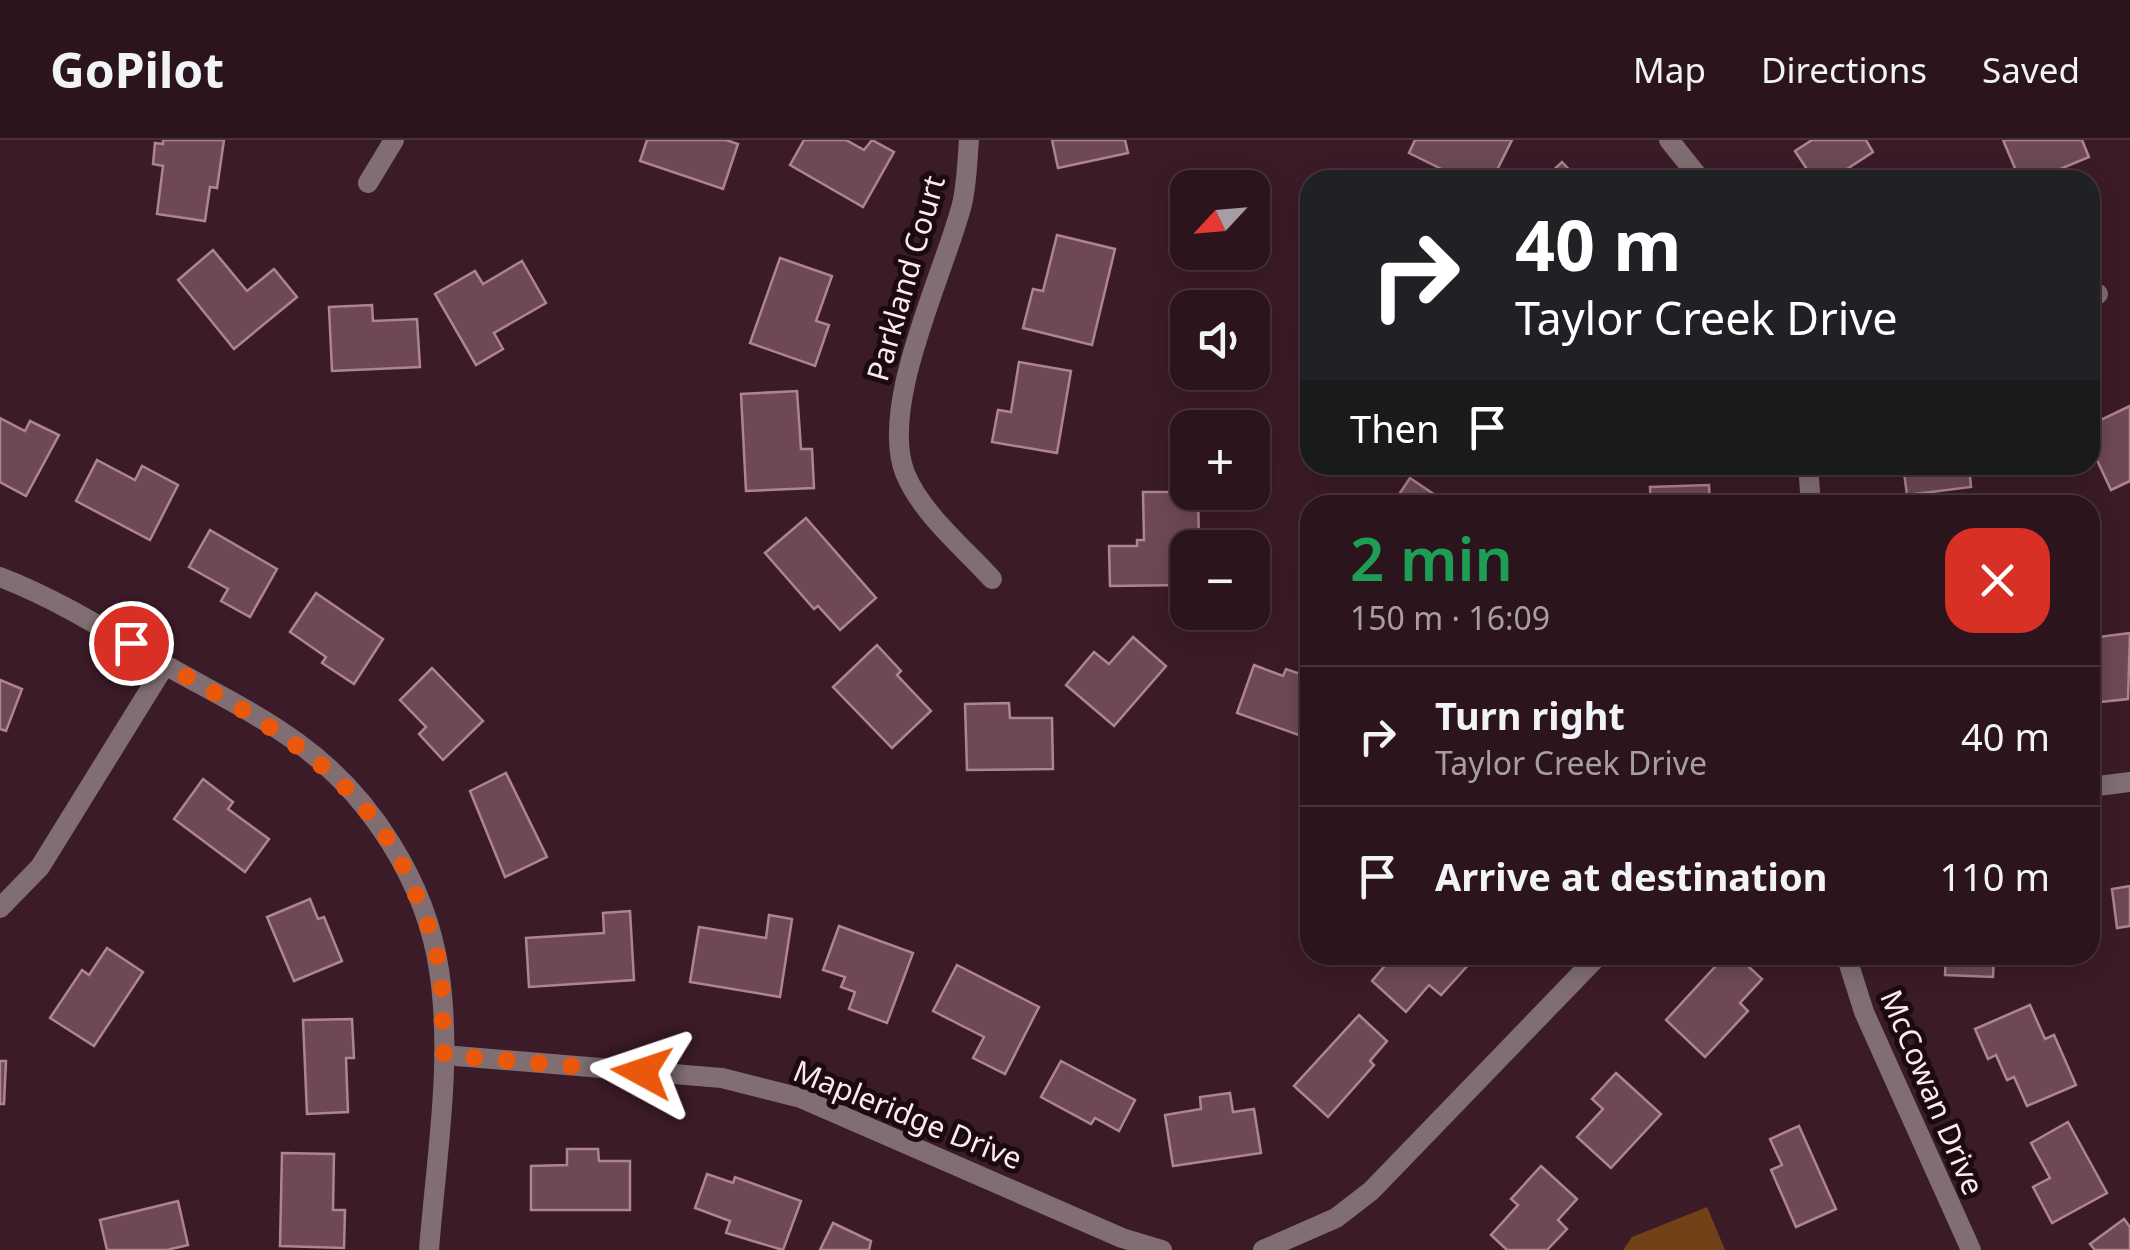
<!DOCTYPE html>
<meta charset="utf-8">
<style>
body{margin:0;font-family:"Noto Sans",sans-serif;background:#38212a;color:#f1f3f6;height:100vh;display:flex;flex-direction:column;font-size:38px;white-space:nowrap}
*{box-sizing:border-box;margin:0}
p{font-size:32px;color:#a69ea4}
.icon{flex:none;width:55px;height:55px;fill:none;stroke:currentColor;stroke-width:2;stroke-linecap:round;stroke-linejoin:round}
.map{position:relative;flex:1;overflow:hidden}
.side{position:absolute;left:1300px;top:355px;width:800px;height:470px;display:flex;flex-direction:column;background:#2c141d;border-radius:30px;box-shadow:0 5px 25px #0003,0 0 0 2px #48333b}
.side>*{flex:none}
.guide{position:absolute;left:1300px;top:30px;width:800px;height:305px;border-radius:30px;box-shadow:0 5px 25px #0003,0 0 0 2px #48333b;background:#202124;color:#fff;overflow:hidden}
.needle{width:65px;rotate:244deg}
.tools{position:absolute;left:1170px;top:30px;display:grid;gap:20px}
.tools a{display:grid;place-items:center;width:100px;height:100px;border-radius:20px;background:#2c141d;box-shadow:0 5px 25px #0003,0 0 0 2px #48333b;font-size:50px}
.pin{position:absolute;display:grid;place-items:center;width:85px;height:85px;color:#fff;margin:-42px;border:5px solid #fff;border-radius:50%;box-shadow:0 2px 10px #0007}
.me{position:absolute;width:110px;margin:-55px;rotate:275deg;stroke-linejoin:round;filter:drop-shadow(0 0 8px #0008)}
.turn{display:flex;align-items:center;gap:35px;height:210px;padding:0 50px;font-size:45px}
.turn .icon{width:130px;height:130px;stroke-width:2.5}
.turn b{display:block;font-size:70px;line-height:85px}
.then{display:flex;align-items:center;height:95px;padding:0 50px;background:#0003;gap:20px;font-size:38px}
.round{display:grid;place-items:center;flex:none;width:105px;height:105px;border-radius:30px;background:#38212a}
.overview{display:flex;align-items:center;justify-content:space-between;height:170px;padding:0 50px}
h1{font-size:60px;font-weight:600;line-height:75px;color:#1e9e55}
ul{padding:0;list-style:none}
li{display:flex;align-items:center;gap:30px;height:140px;padding:0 50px;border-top:2px solid #48333b}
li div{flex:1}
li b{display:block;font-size:38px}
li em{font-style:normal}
header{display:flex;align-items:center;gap:60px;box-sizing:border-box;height:140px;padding:0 50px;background:#2c141d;border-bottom:2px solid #48333b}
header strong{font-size:48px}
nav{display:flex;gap:55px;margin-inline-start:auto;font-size:35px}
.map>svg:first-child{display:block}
.green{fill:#714218}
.building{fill:#6e4955;stroke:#ad8491;stroke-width:2.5}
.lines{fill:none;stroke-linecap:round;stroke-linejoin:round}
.street{stroke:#806e73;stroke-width:20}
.route{stroke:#ea580c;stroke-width:18;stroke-dasharray:0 32.4}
.labels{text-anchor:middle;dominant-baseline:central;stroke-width:10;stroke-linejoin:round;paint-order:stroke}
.street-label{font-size:30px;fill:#ffe8ee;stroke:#190b10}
</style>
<header>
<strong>GoPilot</strong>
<nav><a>Map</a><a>Directions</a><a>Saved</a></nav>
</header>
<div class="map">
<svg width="2130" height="1110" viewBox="0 0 2130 1110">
<rect width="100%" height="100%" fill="#3b1b27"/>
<path class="green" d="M1707,1067L1725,1110H1623L1632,1097Z"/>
<g class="building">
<path d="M163,0H224L217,48L210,47L205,81L157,74L163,26L153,24L155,3L163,4Z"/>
<path d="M647,0H726L738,4L723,49L640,21Z"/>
<path d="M804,0H846L864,10L872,0L894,12L863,67L790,25Z"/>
<path d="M1052,0H1125L1128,13L1058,28Z"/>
<path d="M1415,0H1512L1492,40H1479L1461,31L1458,37L1409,13Z"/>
<path d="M1812,0H1866L1873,12L1830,40H1814L1795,11Z"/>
<path d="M2003,0H2082L2089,17L2048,34L2050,40H2020Z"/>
<path d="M1562,22L1579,40H1543Z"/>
<path d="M1057,95L1115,109L1092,205L1023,188L1033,149L1043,151Z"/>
<path d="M213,110L247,151L274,129L297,157L234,209L178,140Z"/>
<path d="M780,118L832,136L816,181L829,185L815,226L750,203Z"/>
<path d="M522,121L546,163L494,193L503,209L476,225L435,154L475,131L483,144Z"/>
<path d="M372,165L373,181L417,179L420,227L332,231L329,167Z"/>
<path d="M1019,222L1071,231L1057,313L992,302L998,270L1011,272Z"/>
<path d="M797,251L801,309H812L814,348L746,351L741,254Z"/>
<path d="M2130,266V341L2111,350L2090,305V285Z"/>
<path d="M0,278L25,291L30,281L59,295L26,356L0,342Z"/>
<path d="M97,320L135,340L142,326L178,345L150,400L76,361Z"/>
<path d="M1903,325H1969L1971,347L1907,355Z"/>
<path d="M1410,338L1450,365H1392Z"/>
<path d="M1709,345L1710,365H1651L1650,347Z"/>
<path d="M1143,352H1198L1199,408H1188V445L1110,446L1109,406H1137V400H1144Z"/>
<path d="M806,378L876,458L840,490L818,466L814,469L765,413Z"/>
<path d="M210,390L277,429L250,477L221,461L228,449L189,427Z"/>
<path d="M316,453L383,499L354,544L322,523L326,517L290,492Z"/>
<path d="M2130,493L2128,559L2090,563V498Z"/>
<path d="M1133,497L1166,526L1114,586L1066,545L1094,512L1109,524Z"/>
<path d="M877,505L901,531L897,535L931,571L892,608L833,547Z"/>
<path d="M1254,525L1283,536L1286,529L1309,537L1310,599L1237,573Z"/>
<path d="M432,528L483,581L443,620L419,594L426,587L400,560Z"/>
<path d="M0,540L22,549L6,591L0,589Z"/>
<path d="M1009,563L1010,578H1052L1053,629L967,630L965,564Z"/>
<path d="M506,633L547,717L505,737L470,651Z"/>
<path d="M203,639L233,662L228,669L269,699L245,732L174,679Z"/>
<path d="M2130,746V786L2117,788L2112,749Z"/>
<path d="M310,759L318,779L324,777L342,821L294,841L267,777Z"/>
<path d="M630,771L634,840L529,847L526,798L604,793L603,773Z"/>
<path d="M769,775L792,779L780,857L690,842L699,787L766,798Z"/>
<path d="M839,786L913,813L887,883L849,869L855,852L841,847L845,837L823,830Z"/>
<path d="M107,808L143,832L94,906L50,878L82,830L89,835Z"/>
<path d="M1394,815H1462L1471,822L1441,855L1429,845L1406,872L1372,841Z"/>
<path d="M1726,815H1736L1762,839L1740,863L1748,871L1705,917L1666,880Z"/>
<path d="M1946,815H1994L1993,837L1945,835Z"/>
<path d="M957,825L1039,867L1005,934L973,918L984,897L933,871Z"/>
<path d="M2030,865L2045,899L2054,895L2076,945L2027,966L2014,937L2007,940L1996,915L1988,919L1975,889Z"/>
<path d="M1359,875L1387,901L1370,921L1374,925L1328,977L1294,946Z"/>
<path d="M352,879L354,918H346L348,972L307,974L303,880Z"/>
<path d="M0,921H6L4,964H0Z"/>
<path d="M1061,921L1135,960L1119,991L1095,978L1091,984L1041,957Z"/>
<path d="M1616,933L1661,974L1611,1028L1577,997L1603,969L1592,959Z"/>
<path d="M1230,953L1233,972L1254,969L1261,1013L1173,1026L1165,975L1201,969L1200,957Z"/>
<path d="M2068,982L2107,1053L2052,1083L2033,1047L2050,1038L2031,1003Z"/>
<path d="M1799,986L1836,1069L1796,1087L1771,1030L1782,1025L1770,999Z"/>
<path d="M567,1009H598L599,1021H630V1070H531V1026L567,1025Z"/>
<path d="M282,1013L334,1014L333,1070H345L344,1108L280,1106Z"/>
<path d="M1541,1026L1577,1059L1558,1080L1567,1089L1547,1110H1507L1491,1095L1518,1065L1511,1059Z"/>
<path d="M707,1034L733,1043L735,1037L801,1061L783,1110L726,1093L730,1081L695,1068Z"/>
<path d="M178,1061L188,1105L167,1110H107L100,1080Z"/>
<path d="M2124,1079L2130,1087V1110H2095L2090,1104Z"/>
<path d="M833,1083L871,1101L869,1110H820Z"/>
</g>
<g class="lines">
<g class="street">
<path d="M969,0C967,22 967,47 961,68C942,138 879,266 905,333C921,373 964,408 992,439"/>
<path d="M1669,0L1701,40"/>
<path d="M368,43L394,0"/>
<path d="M2090,155L2098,154"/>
<path d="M1808,325L1811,365"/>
<path d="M0,437C60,460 112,494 167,526C211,551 257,573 298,603C370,655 426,742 439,830C453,921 436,1019 429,1110"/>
<path d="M2090,647L2130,642"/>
<path d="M0,768L40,727L165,525"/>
<path d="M1846,815L1864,872L1971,1110"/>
<path d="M444,915L722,938L801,958L1122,1098L1162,1110"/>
<path d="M1263,1110L1336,1078L1371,1051L1599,815"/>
</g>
</g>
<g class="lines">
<path class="route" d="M131,503C243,574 360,619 414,750C425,776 436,803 440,831C443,858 442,887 444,915L642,932"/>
</g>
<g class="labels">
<g class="street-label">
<text transform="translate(905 138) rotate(-74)">Parkland Court</text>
<text transform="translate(1933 952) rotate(67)">McCowan Drive</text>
<text transform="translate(908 974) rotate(22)">Mapleridge Drive</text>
</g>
</g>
</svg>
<div class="tools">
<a><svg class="needle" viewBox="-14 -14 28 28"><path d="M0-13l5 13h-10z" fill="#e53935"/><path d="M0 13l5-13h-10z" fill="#a69ea4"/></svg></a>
<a><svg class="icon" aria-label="sound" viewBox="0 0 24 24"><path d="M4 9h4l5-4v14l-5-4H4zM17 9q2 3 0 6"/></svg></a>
<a>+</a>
<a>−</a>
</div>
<div class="pin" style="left:131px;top:503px;background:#d93025"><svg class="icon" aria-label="arrive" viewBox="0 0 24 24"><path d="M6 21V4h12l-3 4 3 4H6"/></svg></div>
<svg class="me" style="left:642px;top:932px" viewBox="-20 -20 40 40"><path d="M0-17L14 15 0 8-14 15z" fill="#ea580c" stroke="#fff" stroke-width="4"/></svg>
<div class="guide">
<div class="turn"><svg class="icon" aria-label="right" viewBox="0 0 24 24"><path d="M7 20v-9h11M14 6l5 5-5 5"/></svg><div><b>40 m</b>Taylor Creek Drive</div></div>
<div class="then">Then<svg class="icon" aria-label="arrive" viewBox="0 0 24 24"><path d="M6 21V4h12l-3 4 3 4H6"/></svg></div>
</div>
<section class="side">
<div class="overview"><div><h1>2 min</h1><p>150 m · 16:09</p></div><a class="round" style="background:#d93025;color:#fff"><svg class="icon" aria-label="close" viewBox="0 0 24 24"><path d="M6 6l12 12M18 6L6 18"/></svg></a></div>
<ul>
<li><svg class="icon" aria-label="right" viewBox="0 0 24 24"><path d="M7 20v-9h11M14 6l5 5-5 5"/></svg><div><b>Turn right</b><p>Taylor Creek Drive</p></div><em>40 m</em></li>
<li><svg class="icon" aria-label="arrive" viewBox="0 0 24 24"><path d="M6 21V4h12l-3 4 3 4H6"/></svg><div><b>Arrive at destination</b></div><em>110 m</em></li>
</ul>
</section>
</div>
